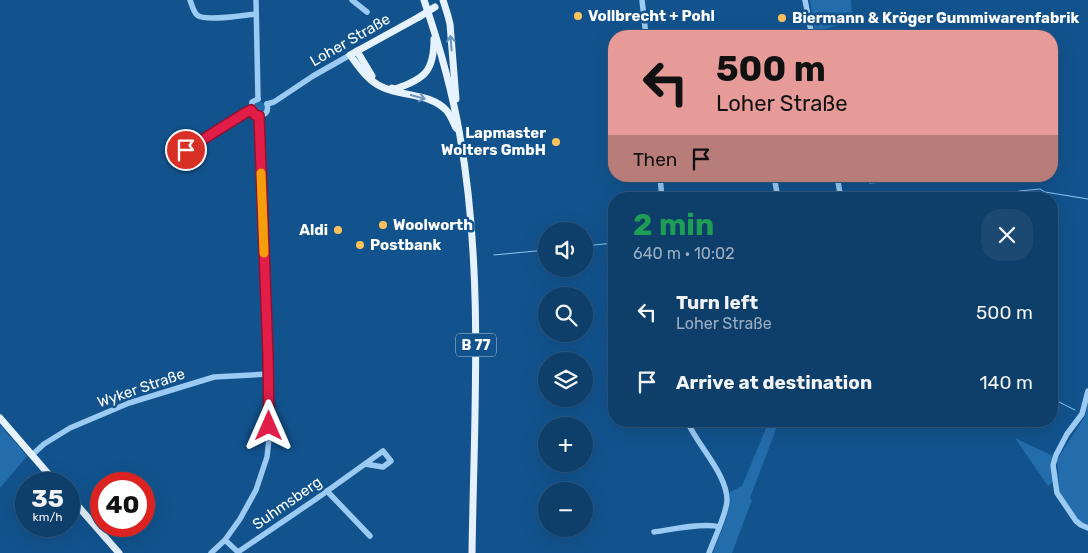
<!DOCTYPE html>
<meta charset="utf-8">
<style>
body{margin:0;font-family:Rubik,sans-serif;background:#1c4972;color:#f1f3f6;height:100vh;display:flex;flex-direction:column;font-size:19px;white-space:nowrap}
*{box-sizing:border-box;margin:0}
p{font-size:16px;color:#9baec1}
.icon{flex:none;width:28px;height:28px;fill:none;stroke:currentColor;stroke-width:2;stroke-linecap:round;stroke-linejoin:round}
.map{position:relative;flex:1;overflow:hidden}
.drawer{position:absolute;left:608px;top:192px;width:450px;height:235px;display:flex;flex-direction:column;background:#0e3e6a;border-radius:20px;box-shadow:0 5px 20px #0002,0 0 0 1px #2e577e}
.drawer>*{flex:none}
.hud{position:absolute;left:608px;top:30px;width:450px;height:152px;border-radius:20px;box-shadow:0 5px 20px #0002,0 0 0 1px #2e577e;background:#e69b98;color:#111;overflow:hidden}
.tools{position:absolute;left:538px;top:222px;display:grid;gap:10px}
.tools a{display:grid;place-items:center;width:55px;height:55px;border-radius:50%;background:#0e3e6a;box-shadow:0 5px 20px #0002,0 0 0 1px #2e577e;font-size:25px}
.speed{position:absolute;left:15px;top:472px;display:flex;gap:10px;font-size:25px;font-weight:700;text-align:center}
.speed>*{display:grid;place-content:center;width:65px;height:65px;border-radius:50%;background:#0e3e6a;box-shadow:0 5px 20px #0002,0 0 0 1px #2e577e;line-height:1}
.speed small{font-size:12px;font-weight:400}
.speed .limit{border:8px solid #d22;background:#fff;color:#111}
.pin{position:absolute;display:grid;place-items:center;width:42px;height:42px;color:#fff;margin:-21px;border:2px solid #fff;border-radius:50%;box-shadow:0 1px 5px #0007}
.me{position:absolute;width:55px;margin:-28px;rotate:0deg;stroke-linejoin:round;filter:drop-shadow(0 0 4px #0008)}
.turn{display:flex;align-items:center;gap:18px;height:105px;padding:0 25px;font-size:22px}
.turn .icon{width:65px;height:65px;stroke-width:2.5}
.turn b{display:block;font-size:35px;line-height:42px}
.then{display:flex;align-items:center;height:48px;padding:0 25px;background:#0003;gap:10px;font-size:19px}
.round{display:grid;place-items:center;flex:none;width:52px;height:52px;border-radius:20px;background:#1c4972}
.head{display:flex;align-items:center;justify-content:space-between;height:85px;padding:0 25px}
h1{font-size:30px;font-weight:700;line-height:38px;color:#1e9e55}
ul{padding:0;list-style:none}
li{display:flex;align-items:center;gap:15px;height:70px;padding:0 25px}
li div{flex:1}
li b{display:block;font-size:19px}
li em{font-style:normal}
.map>svg:first-child{display:block}
.green{fill:#246dad}
.water{fill:#3a6a95;stroke:#8dc6f5}
.lines{fill:none;stroke-linecap:round;stroke-linejoin:round}
.stream{stroke:#8dc6f5;stroke-width:1}
.minor{stroke:#9bcaf2;stroke-width:5.5}
.major{stroke:#e6f2ff;stroke-width:7}
.major-bridge{stroke:#e6f2ff;stroke-width:7}
.oneway{stroke:#6793bb}
.route-casing{stroke:#92132f;stroke-width:12}
.route{stroke:#e11d48;stroke-width:9}
.slow{stroke:#f59e0b;stroke-width:9}
.poi-dot{fill:#ffc15c;stroke:#12538e;stroke-width:2}
.labels{text-anchor:middle;dominant-baseline:central;stroke-width:5;stroke-linejoin:round;paint-order:stroke}
.shield{fill:#12538e;stroke:#b8cbdd;stroke-width:1}
.shield-label{font-size:14px;font-weight:bold;fill:#fff}
.poi-label{font-size:15px;font-weight:bold;fill:#fff;stroke:#12538e;text-anchor:start}
.street-label{font-size:15px;fill:#fff;stroke:#12538e}
</style>
<div class="map">
<svg width="1088" height="553" viewBox="0 0 1088 553">
<rect width="100%" height="100%" fill="#12538e"/>
<g class="green">
<path d="M810,0H851L852,21L815,32Z"/>
<circle cx="259" cy="107" r="5.5"/>
<path d="M1088,402V527L1081,524L1060,495L1057,460L1085,416Z"/>
<path d="M769,421H779L750,498L752,500L732,553H713C720,533 731,513 730,492L742,486Z"/>
<path d="M0,425L27,456L0,488Z"/>
<path d="M1015,438L1053,456L1050,464L1053,482L1048,486Z"/>
</g>
<path class="water" d="M862,176H888L886,182L869,183Z"/>
<g class="lines">
<g class="stream">
<path d="M1019,191L1040,189L1045,192L1088,199"/>
<path d="M584,246L614,243"/>
<path d="M494,255L546,250"/>
<path d="M1051,398L1075,410"/>
</g>
<g class="minor">
<path d="M190,0C192,5 193,11 197,15C205,22 244,15 256,14"/>
<path d="M256,0L258,99"/>
<path d="M352,0L367,12"/>
<path d="M642,0L646,36"/>
<path d="M805,0L812,36"/>
<path d="M258,99L252,102L251,109L254,114L259,116"/>
<path d="M267,104L274,102L313,76L350,55"/>
<path d="M259,116C266,115 269,111 267,104"/>
<path d="M180,153L245,113L251,110"/>
<path d="M660,176L662,199"/>
<path d="M774,176L778,199"/>
<path d="M837,176L841,199"/>
<path d="M1088,391L1082,414L1067,434L1056,455L1053,465L1057,493L1076,521L1081,525L1088,528"/>
<path d="M687,421C697,445 728,475 727,501C726,515 714,539 709,553"/>
<path d="M32,455L44,444L70,428L129,403L214,377L269,374"/>
<path d="M327,491L370,536"/>
<path d="M654,532C669,530 705,522 719,527"/>
<path d="M225,540L238,552L316,499L383,451L391,461L383,467L365,464"/>
<path d="M211,553L225,540L240,519L256,490L267,457L269,439L270,414L268,355L259,116"/>
</g>
<g class="major">
<path d="M424,0C439,44 452,90 460,136C484,274 474,414 472,553"/>
<path d="M443,0L448,16L450,24L456,99"/>
<path d="M419,17L350,55C359,67 368,81 382,87C403,97 431,93 447,111C451,116 453,122 456,128"/>
<path d="M357,51L372,76"/>
<path d="M392,88L395,89C425,79 434,71 434,39"/>
<path d="M0,418L57,484"/>
<path d="M69,496L119,553"/>
</g>
<path class="major-bridge" d="M419,17L435,7"/>
</g>
<defs><path id="oneway-shaft" d="M-6 0H5M1.5-3L5.5 0L1.5 3" fill="none" stroke-width="1.6" stroke-linecap="round" stroke-linejoin="round" transform="scale(1.25)"/></defs>
<g class="oneway">
<use href="#oneway-shaft" transform="translate(451 43) rotate(-95)"/>
<use href="#oneway-shaft" transform="translate(418 97) rotate(15)"/>
</g>
<g class="lines">
<g class="route-casing">
<path id="route" d="M186,150L245,113L251,110L255,115L259,116L268,355L269,426"/>
</g>
<use href="#route" class="route"/>
<path class="slow" d="M261,173L264,253"/>
</g>
<g class="poi-dot">
<circle cx="578" cy="16" r="5"/>
<circle cx="782" cy="18" r="5"/>
<circle cx="556" cy="142" r="5"/>
<circle cx="383" cy="225" r="5"/>
<circle cx="338" cy="230" r="5"/>
<circle cx="360" cy="245" r="5"/>
</g>
<g class="labels">
<rect class="shield" x="456" y="333.5" width="40" height="23" rx="4"/>
<g class="shield-label">
<text x="476" y="345">B 77</text>
</g>
<g class="poi-label">
<text x="588" y="16">Vollbrecht + Pohl</text>
<text x="792" y="18">Biermann &amp; Kröger Gummiwarenfabrik</text>
<text x="546" y="133" text-anchor="end">Lapmaster<tspan x="546" dy="17">Wolters GmbH</tspan></text>
<text x="393" y="225">Woolworth</text>
<text x="328" y="230" text-anchor="end">Aldi</text>
<text x="370" y="245">Postbank</text>
</g>
<g class="street-label">
<text transform="translate(350 40) rotate(-30)">Loher Straße</text>
<text transform="translate(141 388) rotate(-19)">Wyker Straße</text>
<text transform="translate(287 503) rotate(-35)">Suhmsberg</text>
</g>
</g>
</svg>
<div class="tools">
<a><svg class="icon" aria-label="sound" viewBox="0 0 24 24"><path d="M4 9h4l5-4v14l-5-4H4zM17 9q2 3 0 6"/></svg></a>
<a><svg class="icon" aria-label="search" viewBox="0 0 24 24"><circle cx="10" cy="10" r="6"/><path d="M15 15l6 6"/></svg></a>
<a><svg class="icon" aria-label="layers" viewBox="0 0 24 24"><path d="M12 4l9 5-9 5-9-5zM3 14l9 5 9-5"/></svg></a>
<a>+</a>
<a>−</a>
</div>
<div class="speed"><div>35<small>km/h</small></div><div class="limit">40</div></div>
<div class="pin" style="left:186px;top:150px;background:#d93025"><svg class="icon" aria-label="arrive" viewBox="0 0 24 24"><path d="M6 21V4h12l-3 4 3 4H6"/></svg></div>
<svg class="me" style="left:269px;top:426px" viewBox="-20 -20 40 40"><path d="M0-17L14 15 0 8-14 15z" fill="#e11d48" stroke="#fff" stroke-width="4"/></svg>
<div class="hud">
<div class="turn"><svg class="icon" aria-label="left" viewBox="0 0 24 24"><path d="M17 20v-9H6M10 6l-5 5 5 5"/></svg><div><b>500 m</b>Loher Straße</div></div>
<div class="then">Then<svg class="icon" aria-label="arrive" viewBox="0 0 24 24"><path d="M6 21V4h12l-3 4 3 4H6"/></svg></div>
</div>
<section class="drawer">
<div class="head"><div><h1>2 min</h1><p>640 m · 10:02</p></div><a class="round"><svg class="icon" aria-label="close" viewBox="0 0 24 24"><path d="M6 6l12 12M18 6L6 18"/></svg></a></div>
<ul>
<li><svg class="icon" aria-label="left" viewBox="0 0 24 24"><path d="M17 20v-9H6M10 6l-5 5 5 5"/></svg><div><b>Turn left</b><p>Loher Straße</p></div><em>500 m</em></li>
<li><svg class="icon" aria-label="arrive" viewBox="0 0 24 24"><path d="M6 21V4h12l-3 4 3 4H6"/></svg><div><b>Arrive at destination</b></div><em>140 m</em></li>
</ul>
</section>
</div>
